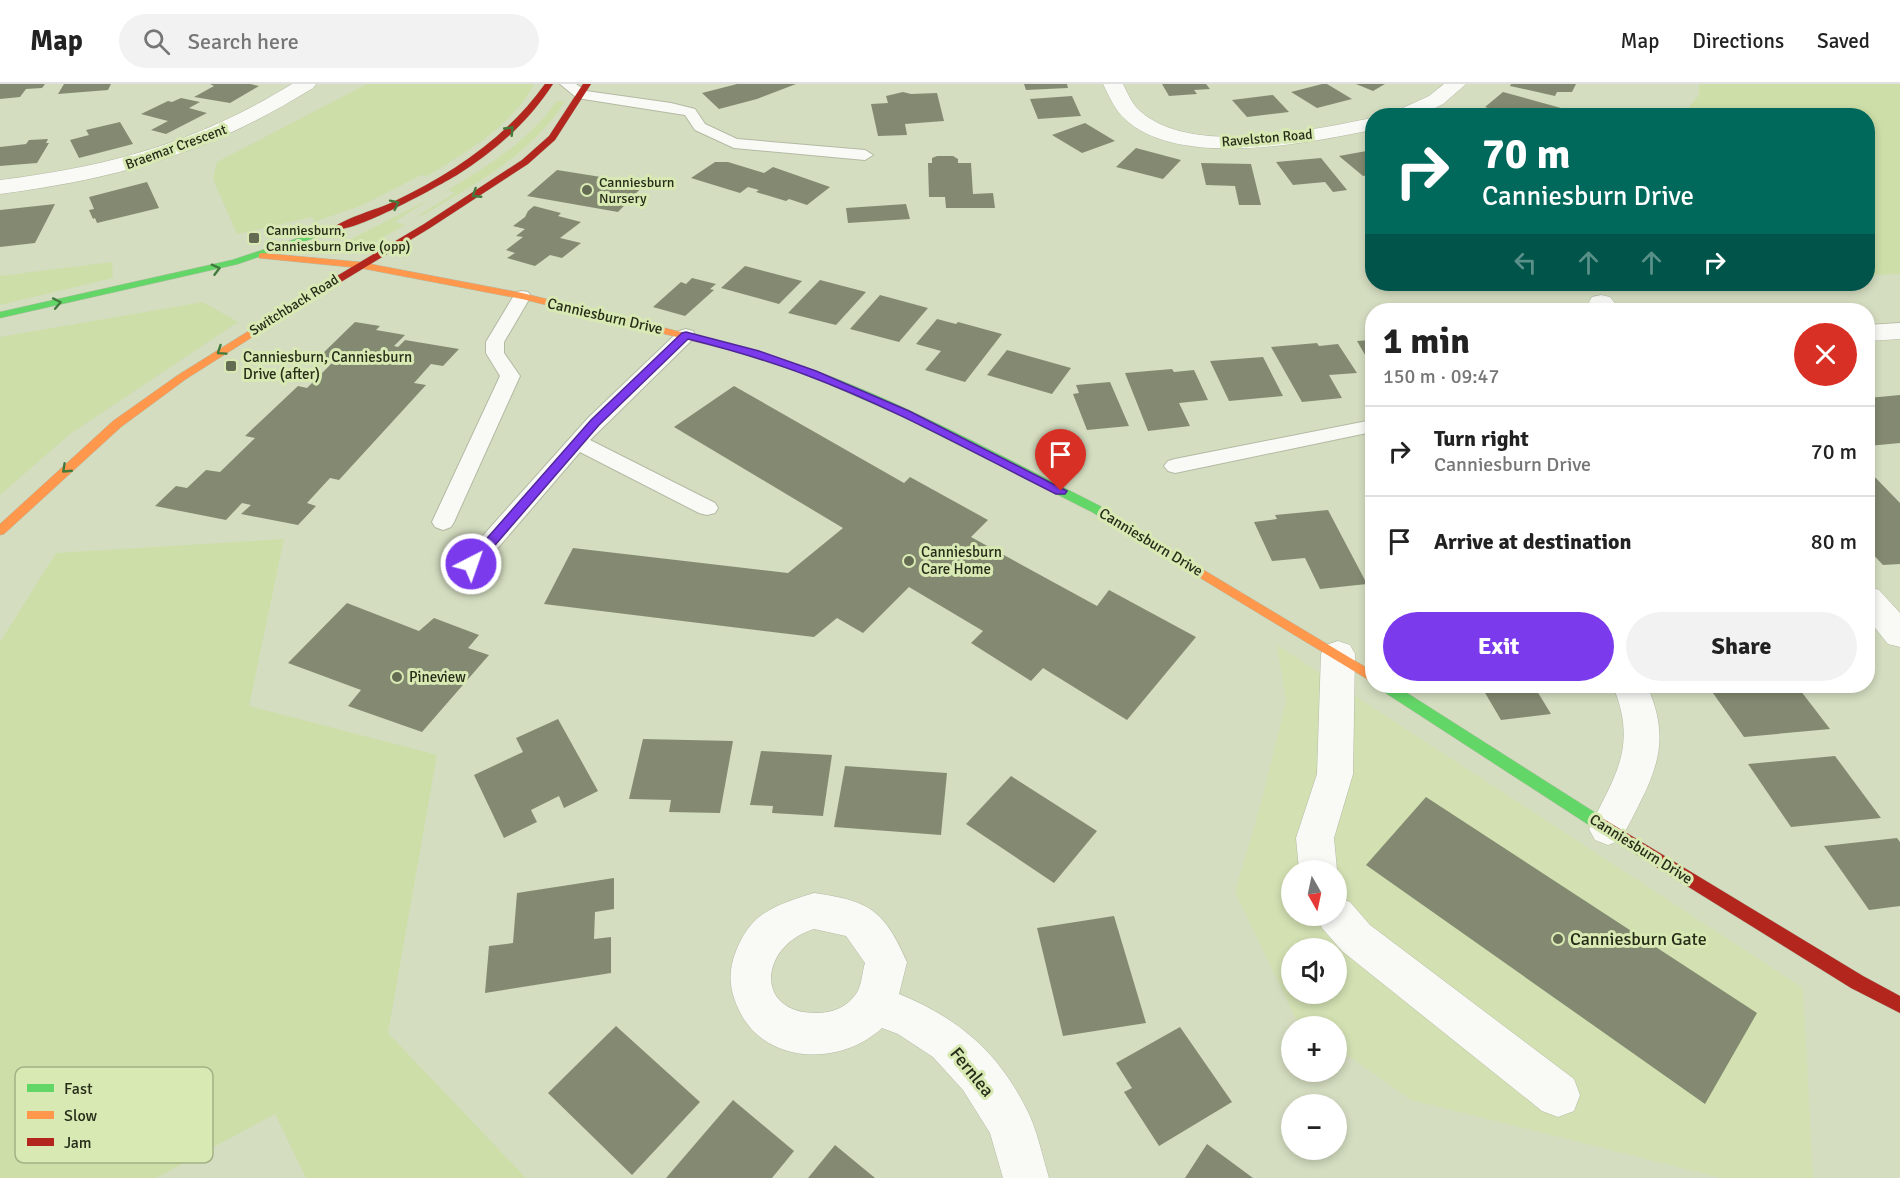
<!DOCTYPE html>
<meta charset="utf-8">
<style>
body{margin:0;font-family:Signika,sans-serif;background:#f2f2f2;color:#222;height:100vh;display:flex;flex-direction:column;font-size:22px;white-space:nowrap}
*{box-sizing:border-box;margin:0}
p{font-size:20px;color:#767676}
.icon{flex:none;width:33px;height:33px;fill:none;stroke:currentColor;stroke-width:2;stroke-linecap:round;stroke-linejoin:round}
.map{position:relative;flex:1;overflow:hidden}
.side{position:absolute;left:1365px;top:219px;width:510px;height:390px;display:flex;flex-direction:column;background:#fff;border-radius:24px;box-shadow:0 3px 9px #0003}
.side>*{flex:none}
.hud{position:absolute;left:1365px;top:24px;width:510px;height:183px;border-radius:24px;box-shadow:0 3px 9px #0003;background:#00695c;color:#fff;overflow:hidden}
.needle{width:39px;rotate:171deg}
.tools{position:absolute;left:1281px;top:776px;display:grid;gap:12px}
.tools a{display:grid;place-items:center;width:66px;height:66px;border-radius:50%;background:#fff;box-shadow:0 3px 9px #0003;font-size:30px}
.pin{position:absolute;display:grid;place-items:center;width:51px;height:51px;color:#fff;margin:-62px -26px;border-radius:50% 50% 50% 0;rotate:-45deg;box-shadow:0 0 6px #0007}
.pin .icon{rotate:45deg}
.me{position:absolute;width:66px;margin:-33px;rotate:41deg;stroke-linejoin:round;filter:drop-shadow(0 0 4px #0008)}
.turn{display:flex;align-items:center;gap:21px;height:126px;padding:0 18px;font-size:27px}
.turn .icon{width:78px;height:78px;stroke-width:2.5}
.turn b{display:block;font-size:42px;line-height:51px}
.lanes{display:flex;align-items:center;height:57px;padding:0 18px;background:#0003;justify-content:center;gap:30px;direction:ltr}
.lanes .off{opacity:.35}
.round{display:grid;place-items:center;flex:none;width:63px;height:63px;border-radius:32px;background:#f2f2f2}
.head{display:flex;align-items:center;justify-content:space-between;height:102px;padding:0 18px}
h1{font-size:36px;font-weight:800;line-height:45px}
.primary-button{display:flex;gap:12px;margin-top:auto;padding:12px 18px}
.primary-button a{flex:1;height:69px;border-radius:36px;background:#7c3aed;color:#fff;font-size:24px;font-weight:800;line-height:69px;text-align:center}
.primary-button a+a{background:#f2f2f2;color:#222}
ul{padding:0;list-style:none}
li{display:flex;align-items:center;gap:18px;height:90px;padding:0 18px;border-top:2px solid #e0e0e0}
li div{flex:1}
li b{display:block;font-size:22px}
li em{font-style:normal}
header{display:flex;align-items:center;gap:36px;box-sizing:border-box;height:84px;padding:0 30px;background:#fff;border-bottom:2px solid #e0e0e0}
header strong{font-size:28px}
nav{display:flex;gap:33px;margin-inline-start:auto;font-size:21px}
.search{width:420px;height:54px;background:#f2f2f2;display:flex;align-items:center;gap:15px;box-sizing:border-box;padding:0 21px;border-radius:33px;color:#767676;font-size:22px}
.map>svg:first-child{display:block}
.built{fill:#d2e0b2;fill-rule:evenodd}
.green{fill:#cddea8}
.building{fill:#838a71}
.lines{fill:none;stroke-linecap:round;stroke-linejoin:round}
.lane-casing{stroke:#b3baa3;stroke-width:2}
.street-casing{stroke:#b3baa3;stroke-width:1}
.fast-casing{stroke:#b3baa3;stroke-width:1}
.slow-casing{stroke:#b3baa3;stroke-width:1}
.jam-casing{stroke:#b3baa3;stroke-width:1}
.lane{fill:#f9faf6;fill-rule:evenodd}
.street{fill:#f9faf6;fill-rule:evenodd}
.fast{fill:#63d668;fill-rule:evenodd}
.slow{fill:#ff974d;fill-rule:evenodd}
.jam{fill:#b3261e;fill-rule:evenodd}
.oneway{stroke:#42793d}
.route{fill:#7c3aed;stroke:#51269a;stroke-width:1.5}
.poi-dot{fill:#646b53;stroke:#d8e9b4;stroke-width:2}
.labels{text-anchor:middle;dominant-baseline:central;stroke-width:6;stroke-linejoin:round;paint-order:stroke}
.far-street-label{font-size:14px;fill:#272d19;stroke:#d8e9b4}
.far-poi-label{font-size:14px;fill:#272d19;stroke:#d8e9b4;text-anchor:start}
.street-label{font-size:15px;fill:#272d19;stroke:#d8e9b4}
.poi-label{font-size:15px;fill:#272d19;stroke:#d8e9b4;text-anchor:start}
.near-poi-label{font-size:18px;fill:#272d19;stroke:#d8e9b4;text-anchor:start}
.near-street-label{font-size:18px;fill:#272d19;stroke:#d8e9b4}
.key{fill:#d8e9b4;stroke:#a3b186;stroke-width:1.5}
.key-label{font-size:16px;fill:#272d19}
</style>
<header>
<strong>Map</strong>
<div class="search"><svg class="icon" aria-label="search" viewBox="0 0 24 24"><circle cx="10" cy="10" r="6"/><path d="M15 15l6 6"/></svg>Search here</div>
<nav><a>Map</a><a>Directions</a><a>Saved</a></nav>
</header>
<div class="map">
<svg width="1900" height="1094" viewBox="0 0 1900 1094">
<rect width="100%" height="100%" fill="#d4ddc0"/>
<path class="built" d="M1277,561L1803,904L1813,1094H1722L1411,1016L1337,964L1336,942H1305L1297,937L1235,808L1261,719L1286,617ZM1292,786H1336V831H1292ZM1292,864H1336V909H1292Z"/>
<g class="green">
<path d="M367,0H534C512,42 466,68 427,92L421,91L363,121L314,138L312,133L237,150L213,95L217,78Z"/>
<path d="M1699,0H1900V190L1868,191V32L1682,31L1699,11Z"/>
<path d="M557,17H565C537,62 490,92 445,118C436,123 426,131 416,133L455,109L448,106C489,82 529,56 557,17Z"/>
<path d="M430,115L394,138L405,141L364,164L339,161Z"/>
<path d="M112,178L113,194L0,221V192Z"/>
<path d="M1423,200H1618L1443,205Z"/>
<path d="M203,218L238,238L70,350L0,411V253Z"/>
<path d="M284,455L249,622L437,671L388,949L526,1094H306L275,1030L156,1094H0V558L56,469Z"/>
</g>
<g class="building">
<path d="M0,0H45L42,4L26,5L20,13L0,15Z"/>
<path d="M64,0H111L108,6L58,10Z"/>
<path d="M210,0H250L259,2L230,19L194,13L214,2Z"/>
<path d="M737,0H796L757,15L719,25L702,9Z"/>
<path d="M1024,0H1067L1068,4L1026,6Z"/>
<path d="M1162,0H1206L1210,5L1194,6L1197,10L1169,12Z"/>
<path d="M1322,0H1327L1352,15L1317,24L1291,8Z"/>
<path d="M1356,0H1385L1373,7Z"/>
<path d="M1511,0H1576L1572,8H1557L1555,12L1510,2Z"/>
<path d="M903,8L911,10L937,9L944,37L905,40L907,51L878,52L871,20L888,19L886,12Z"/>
<path d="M1503,8L1561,24L1553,32H1511L1485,23Z"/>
<path d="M1273,11L1289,28L1247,33L1232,16Z"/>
<path d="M1072,12L1081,32L1038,35L1030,15Z"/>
<path d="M181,14L200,18L189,24L207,29L166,50L151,46L168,37L141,30L168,17L172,18Z"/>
<path d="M120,38L133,60L79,74L70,56L89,51L86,46Z"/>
<path d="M1085,39L1115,57L1082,69L1052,51Z"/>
<path d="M48,55L46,59H49L37,79L0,82V63L26,60L29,56Z"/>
<path d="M1136,64L1181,76L1163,95L1116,83Z"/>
<path d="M1372,66V90L1363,92L1339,72Z"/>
<path d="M937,72H953L958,75V79H971L973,110L993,109L995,124H946L945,113H929L928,79H932V74Z"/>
<path d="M1321,74L1347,106L1333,108L1325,98L1293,101L1276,78Z"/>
<path d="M715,78H728L764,89L773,83L830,103L807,121L789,115L786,117L756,108L759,106L748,103L740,109L691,94Z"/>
<path d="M1201,79L1251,80L1261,121H1239L1235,102L1206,101Z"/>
<path d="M557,86L645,100L618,128L527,112Z"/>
<path d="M147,98L159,124L97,139L95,134L93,135L89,126L94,125L89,113Z"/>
<path d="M55,120L35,159L0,163V126Z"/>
<path d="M906,120L910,135L848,139L846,124Z"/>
<path d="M534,122L561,129L558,132L581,138L560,154L581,159L562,174L550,171L535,182L507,174L515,169L506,166L523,153L516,152L525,145L513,142L525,133L528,127Z"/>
<path d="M745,182L802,197L779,220L721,204Z"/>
<path d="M692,194L716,200L710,205L714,206L685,232L653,223L681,198L686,200Z"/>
<path d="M820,196L866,208L836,241L788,229Z"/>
<path d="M880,211L928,224L899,258L850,245Z"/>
<path d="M937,235L956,240L958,238L1002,250L965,298L925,286L941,267L916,260Z"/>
<path d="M355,238L380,242L376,246L405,251L394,262L398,263L405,256L459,265L443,282L431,280L414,299L426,301L339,396L330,394L307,419L316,422L298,441L241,430L251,421L242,419L226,436L155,422L176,402L187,404L206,386L220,388L255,354L245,352L298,302L307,304L335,276L318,274Z"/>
<path d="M1372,256V283L1357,257Z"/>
<path d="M1317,259L1319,262L1338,260L1357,289L1329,291L1342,314L1302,318L1271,263Z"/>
<path d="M1007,266L1071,284L1052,310L987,291Z"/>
<path d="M1263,273L1283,312L1229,317L1210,277Z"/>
<path d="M1172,285L1174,288L1194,286L1208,316L1179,319L1190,342L1148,347L1125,289Z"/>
<path d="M1110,298L1129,342L1087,346L1073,310L1079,309L1076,301Z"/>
<path d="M734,302L904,399L910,393L988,436L971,453L1097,522L1109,506L1196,553L1127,636L1043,584L1031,597L971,559L983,547L909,503L863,549L837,534L814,553L544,520L573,464L788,489L843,444L674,343Z"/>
<path d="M1900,311V359L1868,362V314Z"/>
<path d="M1868,386L1900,419V480L1883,481L1868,465Z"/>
<path d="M1328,426L1367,500L1320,505L1305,474L1272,477L1254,438L1277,435L1275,431Z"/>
<path d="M347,519L419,547L434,534L479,551L468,564L489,571L422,648L348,622L361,606L288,579Z"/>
<path d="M1481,602H1534L1551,630L1501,636Z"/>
<path d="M1708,602H1797L1830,645L1744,653Z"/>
<path d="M558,635L598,707L564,724L559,712L531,726L537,738L504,754L474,691L523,668L516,654Z"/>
<path d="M643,655L733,657L720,729L669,728L671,716L629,715Z"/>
<path d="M761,667L832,671L823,732L772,729L773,722L750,721Z"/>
<path d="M1835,672L1881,734L1791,743L1748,680Z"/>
<path d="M845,682L947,689L941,751L834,743Z"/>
<path d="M1011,692L1097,747L1054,799L966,740Z"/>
<path d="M1426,713L1757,929L1705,1020L1366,781Z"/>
<path d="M1897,754L1900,758V822L1869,826L1824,762Z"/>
<path d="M614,794V825L595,828L594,855L611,853V889L485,909L489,862L513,859L517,809Z"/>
<path d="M1114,832L1146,939L1063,952L1037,844Z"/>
<path d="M616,942L700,1018L632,1091L548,1009Z"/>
<path d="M1180,943L1232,1018L1159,1062L1124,1008L1132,1004L1116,979Z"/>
<path d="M733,1016L794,1067L772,1094H666Z"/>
<path d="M1207,1060L1253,1094H1185Z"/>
<path d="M835,1061L875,1094H808Z"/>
</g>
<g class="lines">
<g class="lane-casing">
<g id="lane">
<path d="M560,0H576L586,7L671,19L695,25L705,40L737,55L865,66L873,71L865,76L734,64L695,46L685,31L577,14Z"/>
<path d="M522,207L528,208L531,212L504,258V269L520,292L454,438L451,443L443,446L435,443L432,438L500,292L486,269V258L516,208Z"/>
<path d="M686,245L693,247L695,251L693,255L590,356L715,419L718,424L715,429L707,431L699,429L580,368L479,486L471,488L463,486L460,480L463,474L588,334L679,247Z"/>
<path d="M1367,337L1372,338V350L1367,349L1175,389L1168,387L1164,382L1168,377L1175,375Z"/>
</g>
</g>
<g class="street-casing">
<g id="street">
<path d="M292,0H316L313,4C208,69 122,94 0,110V96C111,82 196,59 292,0Z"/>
<path d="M1103,0H1123C1128,10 1132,20 1140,27C1191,73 1311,46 1372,34V46C1308,59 1178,85 1125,35C1115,26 1109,12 1103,0Z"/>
<path d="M1444,0H1466L1443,20L1419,32H1391L1394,28L1429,12Z"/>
<path d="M1601,211L1610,213L1620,226H1595L1589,218L1592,213Z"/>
<path d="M1900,239V255L1868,257V241Z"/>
<path d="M1868,502L1879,506L1900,529V563L1888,560L1868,535Z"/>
<path d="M1338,557L1350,561L1355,570L1353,690L1334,754L1337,786L1336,788V786H1299L1296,754L1317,690L1321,570L1326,561Z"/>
<path d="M1613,602H1647C1676,665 1649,699 1621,756L1608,761L1595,756L1589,745C1615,691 1638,663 1613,602Z"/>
<path d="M814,809C870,817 884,826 907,878L899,910C958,934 997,967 1026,1024C1037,1045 1042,1071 1049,1094H1003L990,1049L963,1006L933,973L898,950L882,944C840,983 763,981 738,924C729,904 728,887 736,867C742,852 750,839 763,830C778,820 797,814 814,809ZM814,845L846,852L865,879C862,888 862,902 856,910C846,924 832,929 816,929C753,929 760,861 814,845Z"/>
<path d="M1336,813L1350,818L1370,841L1574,995L1580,1011L1574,1027L1558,1033L1542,1027L1342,867L1322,844L1316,831H1336Z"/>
</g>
</g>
<g class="fast-casing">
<g id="fast">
<path d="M335,142L343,144L238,180L0,234V228L232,176Z"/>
<path d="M734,261C863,294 982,363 1100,422L1123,438L1121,441H1113L1092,428L901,332L808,291L730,266L729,264Z"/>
<path d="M1379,602H1396L1602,733L1605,738L1602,743L1597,745L1592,743L1381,606Z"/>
</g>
</g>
<g class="slow-casing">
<g id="slow">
<path d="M262,169L360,178L522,209L738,262L739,264L734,267L522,215L360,184L259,174V170Z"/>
<path d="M294,219L298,220V224L186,295L121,343L4,450L0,451V440L113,337L178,291Z"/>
<path d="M1117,434L1372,587V598L1113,441L1111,438L1113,435Z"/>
</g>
</g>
<g class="jam-casing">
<g id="jam">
<path d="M545,0H553C541,18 528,34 512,49C495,65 476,79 457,91C440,101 346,154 333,144C347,133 376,126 393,118C452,90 506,54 545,0Z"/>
<path d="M583,0H591L555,56L528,80L430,144L298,224H290V220L424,140L522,76L549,52Z"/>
<path d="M1597,731L1863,892L1900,912V929L1851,904L1592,743L1589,738L1592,733Z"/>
</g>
</g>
<use href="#lane" class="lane"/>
<use href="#street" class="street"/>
<use href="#fast" class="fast"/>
<use href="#slow" class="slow"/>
<use href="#jam" class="jam"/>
</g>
<defs><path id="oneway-chevron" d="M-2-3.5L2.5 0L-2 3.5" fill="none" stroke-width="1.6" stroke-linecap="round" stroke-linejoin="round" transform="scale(1.5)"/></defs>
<g class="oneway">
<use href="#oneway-chevron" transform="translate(510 46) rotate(-46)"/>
<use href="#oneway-chevron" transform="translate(476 110) rotate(147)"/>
<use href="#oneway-chevron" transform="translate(395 120) rotate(-26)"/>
<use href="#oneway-chevron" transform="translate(216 185) rotate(-15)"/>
<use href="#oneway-chevron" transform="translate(57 219) rotate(-11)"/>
<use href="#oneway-chevron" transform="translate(221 267) rotate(146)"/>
<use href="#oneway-chevron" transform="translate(66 385) rotate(137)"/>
</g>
<path class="route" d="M686,248L759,267L816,287L909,327L1067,407L1065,410H1056C974,369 892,323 806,291C767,276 728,265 688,255L599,341L476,483H467L465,480L467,477L591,336L682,249Z"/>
<g class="poi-dot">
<circle cx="587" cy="106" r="6"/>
<rect x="248" y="148" width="12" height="12" rx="3"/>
<rect x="225" y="276" width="12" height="12" rx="3"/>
<circle cx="909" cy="477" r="6"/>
<circle cx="397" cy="593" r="6"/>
<circle cx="1558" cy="855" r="6"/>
</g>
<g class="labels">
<g class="far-street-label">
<text transform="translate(1267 54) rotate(-5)">Ravelston Road</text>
<text transform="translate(176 63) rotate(-20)">Braemar Crescent</text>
<text transform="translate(294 221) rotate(-32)">Switchback Road</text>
</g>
<g class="far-poi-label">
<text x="599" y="98">Canniesburn<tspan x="599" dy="16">Nursery</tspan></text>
<text x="266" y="146">Canniesburn,<tspan x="266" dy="16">Canniesburn Drive (opp)</tspan></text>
</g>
<g class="street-label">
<text transform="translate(605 232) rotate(13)">Canniesburn Drive</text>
<text transform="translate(1151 458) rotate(31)">Canniesburn Drive</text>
<text transform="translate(1641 765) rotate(32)">Canniesburn Drive</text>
</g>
<g class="poi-label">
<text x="243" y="273">Canniesburn, Canniesburn<tspan x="243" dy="17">Drive (after)</tspan></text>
<text x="921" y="468">Canniesburn<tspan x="921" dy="17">Care Home</tspan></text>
<text x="409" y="593">Pineview</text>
</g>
<g class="near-poi-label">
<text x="1570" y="855">Canniesburn Gate</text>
</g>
<g class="near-street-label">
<text transform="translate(972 988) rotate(51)">Fernlea</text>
</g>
</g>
<rect x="15" y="983" width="198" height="96" rx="9" class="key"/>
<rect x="27" y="1000" width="27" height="8" fill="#63d668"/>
<rect x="27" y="1027" width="27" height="8" fill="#ff974d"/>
<rect x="27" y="1054" width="27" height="8" fill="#b3261e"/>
<g class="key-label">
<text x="64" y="1010">Fast</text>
<text x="64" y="1037">Slow</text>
<text x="64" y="1064">Jam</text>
</g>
</svg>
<div class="tools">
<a><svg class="needle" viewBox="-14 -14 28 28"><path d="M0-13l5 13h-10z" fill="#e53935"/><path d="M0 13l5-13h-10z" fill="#767676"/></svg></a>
<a><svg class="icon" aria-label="sound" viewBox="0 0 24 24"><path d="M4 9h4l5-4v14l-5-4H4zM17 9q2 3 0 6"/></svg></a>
<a>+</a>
<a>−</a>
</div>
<div class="pin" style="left:1061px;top:407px;background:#d93025"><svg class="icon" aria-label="arrive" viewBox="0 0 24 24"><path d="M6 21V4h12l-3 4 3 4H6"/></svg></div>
<svg class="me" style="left:471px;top:480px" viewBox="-20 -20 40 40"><circle r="17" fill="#7c3aed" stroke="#fff" stroke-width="3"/><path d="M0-11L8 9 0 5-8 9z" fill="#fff"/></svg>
<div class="hud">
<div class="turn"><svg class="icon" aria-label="right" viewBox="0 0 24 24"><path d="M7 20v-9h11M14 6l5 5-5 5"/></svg><div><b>70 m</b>Canniesburn Drive</div></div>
<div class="lanes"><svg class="icon off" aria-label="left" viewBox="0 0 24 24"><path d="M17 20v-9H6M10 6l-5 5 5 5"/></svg><svg class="icon off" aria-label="ahead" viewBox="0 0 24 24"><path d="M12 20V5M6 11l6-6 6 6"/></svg><svg class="icon off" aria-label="ahead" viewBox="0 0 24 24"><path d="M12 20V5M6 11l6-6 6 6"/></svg><svg class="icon" aria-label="right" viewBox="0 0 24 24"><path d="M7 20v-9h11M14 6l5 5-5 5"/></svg></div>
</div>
<section class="side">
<div class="head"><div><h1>1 min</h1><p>150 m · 09:47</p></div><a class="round" style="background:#d93025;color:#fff"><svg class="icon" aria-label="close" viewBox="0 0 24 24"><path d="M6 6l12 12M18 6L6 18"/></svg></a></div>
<ul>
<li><svg class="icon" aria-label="right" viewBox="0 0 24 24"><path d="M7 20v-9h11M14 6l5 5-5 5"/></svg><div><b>Turn right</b><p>Canniesburn Drive</p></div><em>70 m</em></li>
<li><svg class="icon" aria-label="arrive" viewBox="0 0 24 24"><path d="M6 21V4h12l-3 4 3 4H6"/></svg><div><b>Arrive at destination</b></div><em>80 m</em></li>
</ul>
<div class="primary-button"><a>Exit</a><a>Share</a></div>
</section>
</div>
